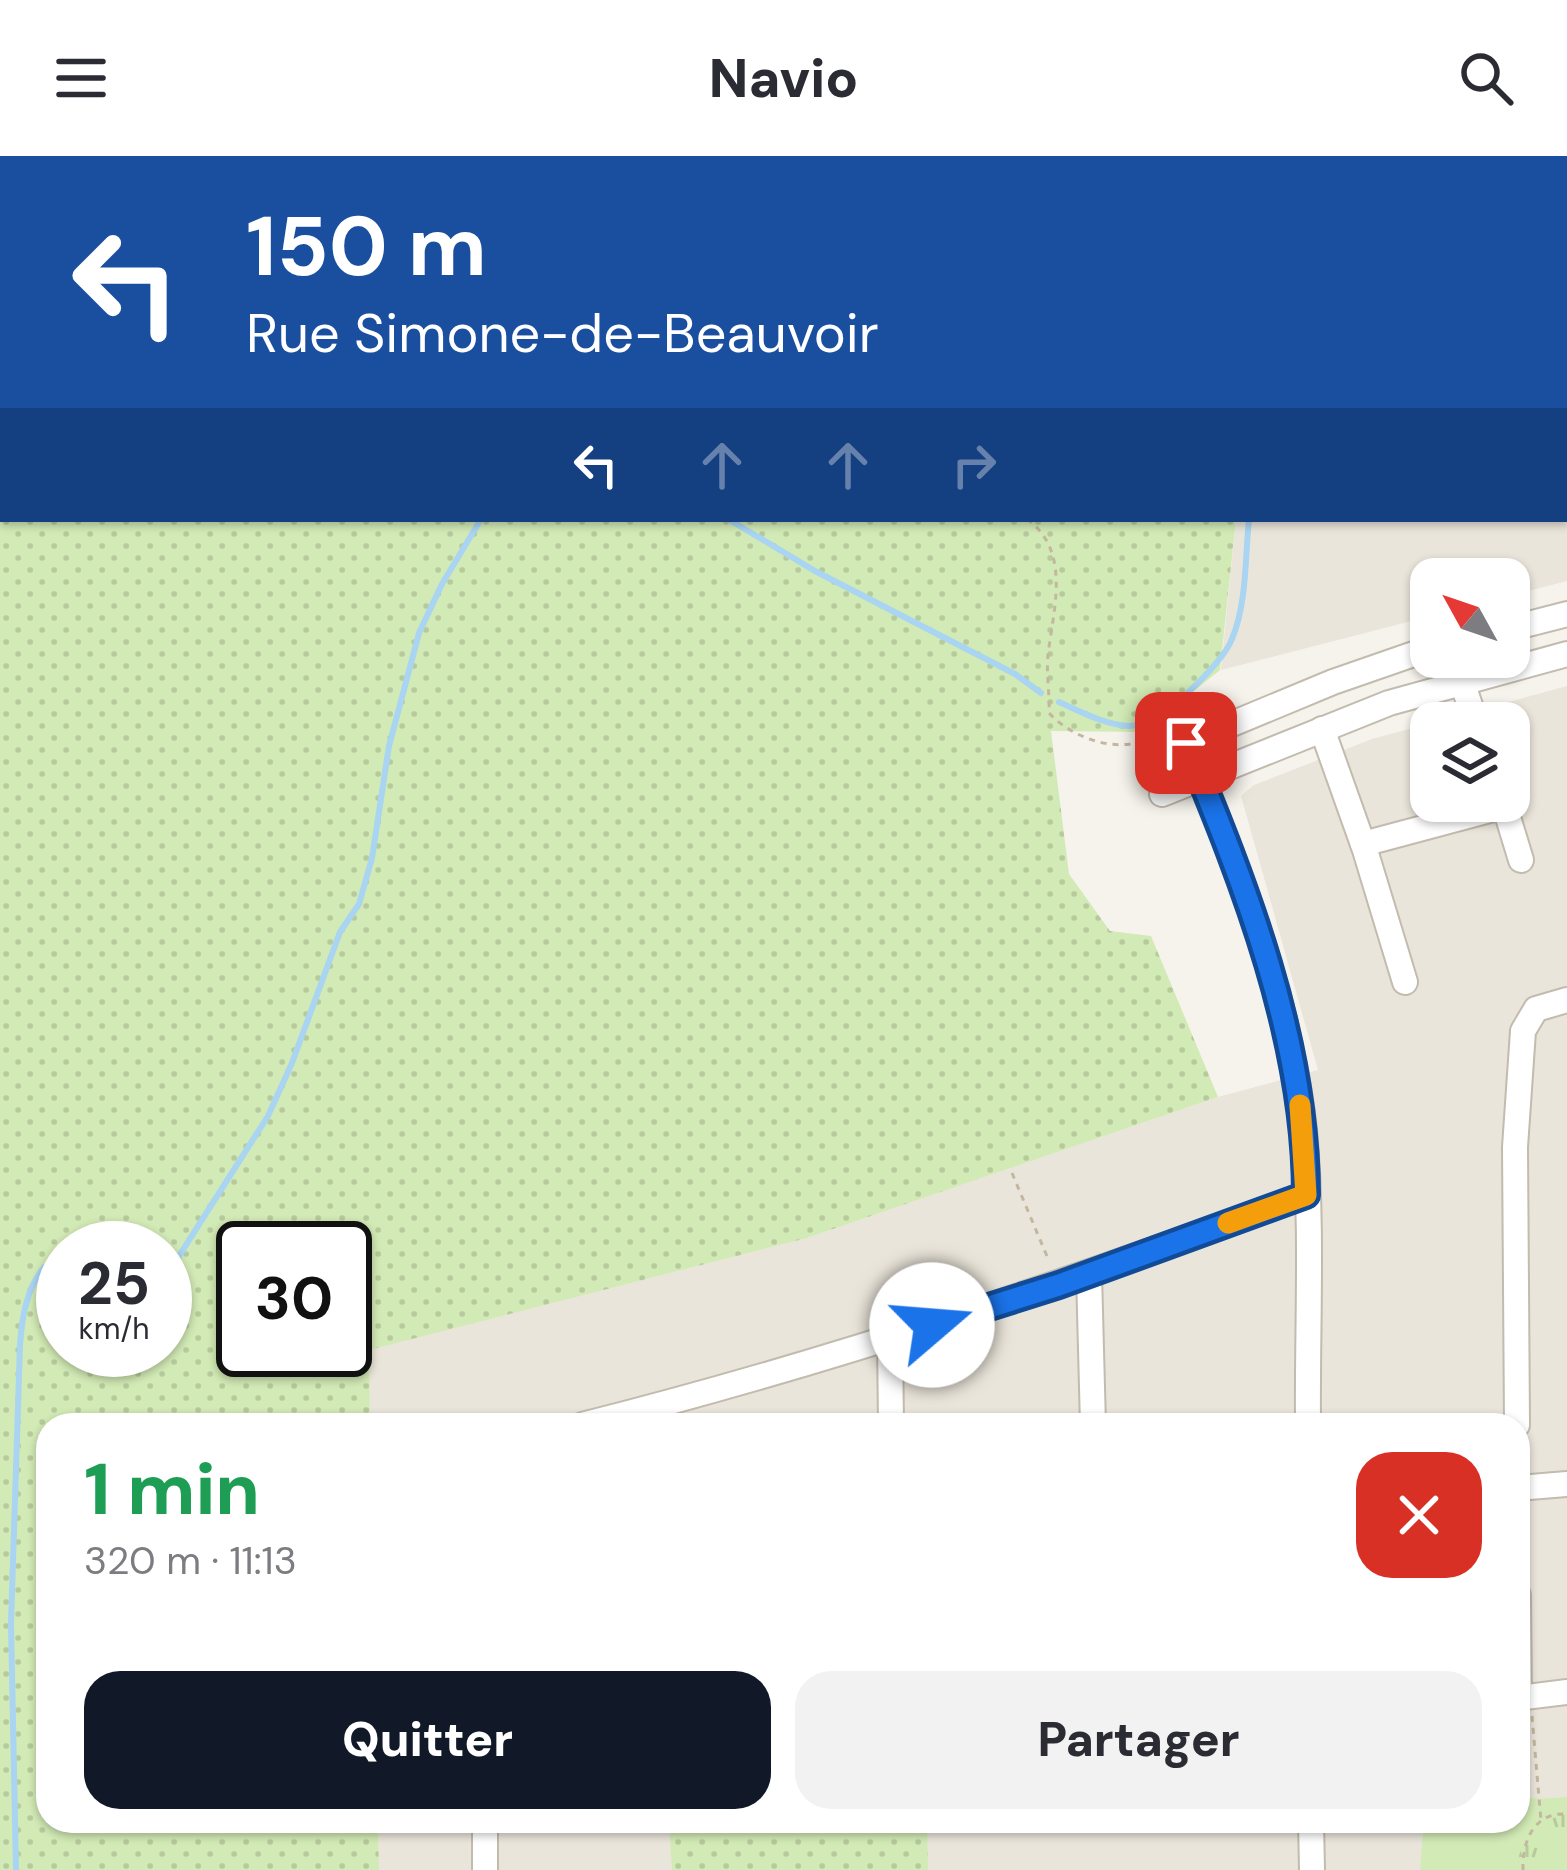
<!DOCTYPE html>
<html lang="fr">
<meta charset="utf-8">
<style>
body{margin:0;font-family:"DM Sans",sans-serif;background:#f2f2f3;color:#2b2b33;height:100vh;display:flex;flex-direction:column;font-size:45px;white-space:nowrap}
*{box-sizing:border-box;margin:0}
p{font-size:39px;color:#7c7c81}
.icon{flex:none;width:66px;height:66px;fill:none;stroke:currentColor;stroke-width:2;stroke-linecap:round;stroke-linejoin:round}
.map{position:relative;flex:1;overflow:hidden}
.drawer{position:absolute;left:36px;top:1257px;width:1494px;height:420px;display:flex;flex-direction:column;background:#fff;border-radius:36px;box-shadow:0 3px 9px #0004}
.drawer>*{flex:none}
.top-card{position:absolute;left:0px;top:0px;width:1569px;height:366px;box-shadow:0 3px 9px #0004;background:#1a4fa0;color:#fff;overflow:hidden}
.needle{width:78px;rotate:310deg}
.tools{position:absolute;left:1410px;top:402px;display:grid;gap:24px}
.tools a{display:grid;place-items:center;width:120px;height:120px;border-radius:24px;background:#fff;box-shadow:0 3px 9px #0004;font-size:60px}
.speed{position:absolute;left:36px;top:1065px;display:flex;gap:24px;font-size:60px;font-weight:700;text-align:center}
.speed>*{display:grid;place-content:center;width:156px;height:156px;border-radius:50%;background:#fff;box-shadow:0 3px 9px #0004;line-height:1}
.speed small{font-size:30px;font-weight:400}
.speed .limit{border:6px solid #111;border-radius:18px;background:#fff;color:#111}
.pin{position:absolute;display:grid;place-items:center;width:102px;height:102px;color:#fff;margin:-51px;border-radius:24px;box-shadow:0 6px 18px #0006}
.me{position:absolute;width:132px;margin:-66px;rotate:72deg;stroke-linejoin:round;filter:drop-shadow(0 0 9px #0008)}
.turn{display:flex;align-items:center;gap:42px;height:252px;padding:0 48px;font-size:54px}
.turn .icon{width:156px;height:156px;stroke-width:2.5}
.turn b{display:block;font-size:84px;line-height:102px}
.lanes{display:flex;align-items:center;height:114px;padding:0 48px;background:#0003;justify-content:center;gap:60px;direction:ltr}
.lanes .off{opacity:.35}
.round{display:grid;place-items:center;flex:none;width:126px;height:126px;border-radius:36px;background:#f2f2f3}
.summary{display:flex;align-items:center;justify-content:space-between;height:204px;padding:0 48px}
h1{font-size:72px;font-weight:800;line-height:90px;color:#1e9e55}
.cta{display:flex;gap:24px;margin-top:auto;padding:24px 48px}
.cta a{flex:1;height:138px;border-radius:36px;background:#111827;color:#fff;font-size:48px;font-weight:800;line-height:138px;text-align:center}
.cta a+a{background:#f2f2f3;color:#2b2b33}
header{display:flex;justify-content:space-between;align-items:center;height:156px;padding:0 48px;background:#fff;font-size:54px;font-weight:800}
.map>svg:first-child{display:block}
.residential{fill:#eae5da}
.grass{fill:url(#grass-dots);fill-rule:evenodd}
.park{fill:url(#park-tufts)}
.garden{fill:#d2eab5}
.lines{fill:none;stroke-linecap:round;stroke-linejoin:round}
.stream{stroke:#a9d4f2;stroke-width:6}
.minor-casing{stroke:#c2bbae;stroke-width:28}
.path{stroke:#c4b79f;stroke-width:3;stroke-dasharray:6 6;stroke-linecap:butt}
.minor{stroke:#fff;stroke-width:24}
.route-casing{stroke:#114b97;stroke-width:30}
.route{stroke:#1a73e8;stroke-width:21}
.slow{stroke:#f59e0b;stroke-width:21}
</style>
<header><svg class="icon" aria-label="menu" viewBox="0 0 24 24"><path d="M4 6h16M4 12h16M4 18h16"/></svg>Navio<svg class="icon" aria-label="search" viewBox="0 0 24 24"><circle cx="10" cy="10" r="6"/><path d="M15 15l6 6"/></svg></header>
<div class="map">
<svg width="1567" height="1714" viewBox="0 0 1567 1714">
<defs>
<pattern id="grass-dots" width="8" height="8" patternUnits="userSpaceOnUse" patternTransform="scale(3)"><rect width="8" height="8" fill="#d2eab5"/><path d="M2 2h.1M6 6h.1" fill="none" stroke="#b6ca9c" stroke-width="1.8" stroke-linecap="round"/></pattern>
<pattern id="park-tufts" width="24" height="20" patternUnits="userSpaceOnUse" patternTransform="scale(3)"><rect width="24" height="20" fill="#d2eab5"/><path d="M3 7l-1-3M5 7V3M7 7l1-3M15 17l-1-3M17 17v-4M19 17l1-3" fill="none" stroke="#b6ca9c"/></pattern>
</defs>
<rect width="100%" height="100%" fill="#f6f3ec"/>
<g class="residential">
<path d="M1274,0H1567V425L1509,440V423H1431V460L1221,514L1236,363H1566V3H1274Z"/>
<path d="M1567,530V1714H379L378,1665H1518V1269H370L368,1194L807,1082L1218,941L1318,914L1241,640L1254,629L1372,583L1431,567V645H1509V567H1431Z"/>
</g>
<g class="grass">
<path d="M0,0H1274L3,3V363H1236L1220,514L1143,576L1051,575L1069,718L1110,775L1151,780L1218,941L807,1082L369,1194L370,1269H48V1665H378L379,1714H0ZM165,1092V1194H63V1092ZM345,1092V1194H243V1092Z"/>
<path d="M669,1665H927L928,1714H672Z"/>
</g>
<path class="park" d="M1567,1641V1714H1421L1424,1665H1518V1644Z"/>
<path class="garden" d="M1539,1642L1514,1714H1420L1424,1665H1518V1643Z"/>
<g class="lines">
<g class="stream">
<path d="M365,0V3"/>
<path d="M1193,0L1194,3"/>
<path d="M728,363L815,415L1015,518L1041,537"/>
<path d="M1059,546C1080,555 1105,569 1129,570C1158,571 1222,509 1232,483C1247,447 1245,401 1249,363"/>
<path d="M165,1122L268,960L292,907L340,776L359,748L372,702L389,590L419,477L442,428L481,363"/>
<path d="M16,1714L11,1467L20,1189C22,1161 26,1134 44,1111L63,1112"/>
</g>
<g class="minor-casing">
<g id="minor">
<path d="M1566,202L1567,201"/>
<path d="M1509,473L1567,458"/>
<path d="M1462,526L1476,567"/>
<path d="M1322,573L1365,694L1405,826"/>
<path d="M1186,588C1237,709 1290,842 1304,974C1313,1071 1307,1172 1308,1269"/>
<path d="M1150,602L1333,526L1431,492"/>
<path d="M1162,638L1389,547L1567,498"/>
<path d="M1503,645L1521,704"/>
<path d="M1363,688L1505,650"/>
<path d="M1089,1118L1093,1269"/>
<path d="M890,1182L891,1269"/>
<path d="M582,1269C828,1207 1068,1126 1307,1039"/>
<path d="M1517,1269L1515,991L1523,875L1536,853L1567,844"/>
<path d="M1518,1332L1567,1328"/>
<path d="M1518,1439L1519,1542"/>
<path d="M1518,1542L1567,1536"/>
<path d="M1311,1665L1312,1714"/>
<path d="M485,1714V1665"/>
</g>
</g>
<g class="path">
<path d="M494,0L495,3"/>
<path d="M1029,0L1032,3"/>
<path d="M1027,363C1072,396 1053,454 1048,499C1046,518 1050,538 1049,557C1069,579 1107,594 1135,587"/>
<path d="M1012,1017L1049,1105"/>
<path d="M1532,1560L1541,1665"/>
<path d="M1523,1714C1522,1685 1534,1656 1567,1658"/>
</g>
<use href="#minor" class="minor"/>
</g>
<g class="lines">
<g class="route-casing">
<path id="route" d="M932,1169L1059,1129L1306,1039C1306,884 1245,728 1186,587"/>
</g>
<use href="#route" class="route"/>
<path class="slow" d="M1228,1067L1306,1039L1300,949"/>
</g>
</svg>
<div class="tools">
<a><svg class="needle" viewBox="-14 -14 28 28"><path d="M0-13l5 13h-10z" fill="#e53935"/><path d="M0 13l5-13h-10z" fill="#7c7c81"/></svg></a>
<a><svg class="icon" aria-label="layers" viewBox="0 0 24 24"><path d="M12 4l9 5-9 5-9-5zM3 14l9 5 9-5"/></svg></a>
</div>
<div class="speed"><div>25<small>km/h</small></div><div class="limit">30</div></div>
<div class="pin" style="left:1186px;top:587px;background:#d93025"><svg class="icon" aria-label="arrive" viewBox="0 0 24 24"><path d="M6 21V4h12l-3 4 3 4H6"/></svg></div>
<svg class="me" style="left:932px;top:1169px" viewBox="-20 -20 40 40"><circle r="19" fill="#fff"/><path d="M0-13L10 11 0 6-10 11z" fill="#1a73e8"/></svg>
<div class="top-card">
<div class="turn"><svg class="icon" aria-label="left" viewBox="0 0 24 24"><path d="M17 20v-9H6M10 6l-5 5 5 5"/></svg><div><b>150 m</b>Rue Simone-de-Beauvoir</div></div>
<div class="lanes"><svg class="icon" aria-label="left" viewBox="0 0 24 24"><path d="M17 20v-9H6M10 6l-5 5 5 5"/></svg><svg class="icon off" aria-label="ahead" viewBox="0 0 24 24"><path d="M12 20V5M6 11l6-6 6 6"/></svg><svg class="icon off" aria-label="ahead" viewBox="0 0 24 24"><path d="M12 20V5M6 11l6-6 6 6"/></svg><svg class="icon off" aria-label="right" viewBox="0 0 24 24"><path d="M7 20v-9h11M14 6l5 5-5 5"/></svg></div>
</div>
<section class="drawer">
<div class="summary"><div><h1>1 min</h1><p>320 m · 11:13</p></div><a class="round" style="background:#d93025;color:#fff"><svg class="icon" aria-label="close" viewBox="0 0 24 24"><path d="M6 6l12 12M18 6L6 18"/></svg></a></div>
<div class="cta"><a>Quitter</a><a>Partager</a></div>
</section>
</div>
